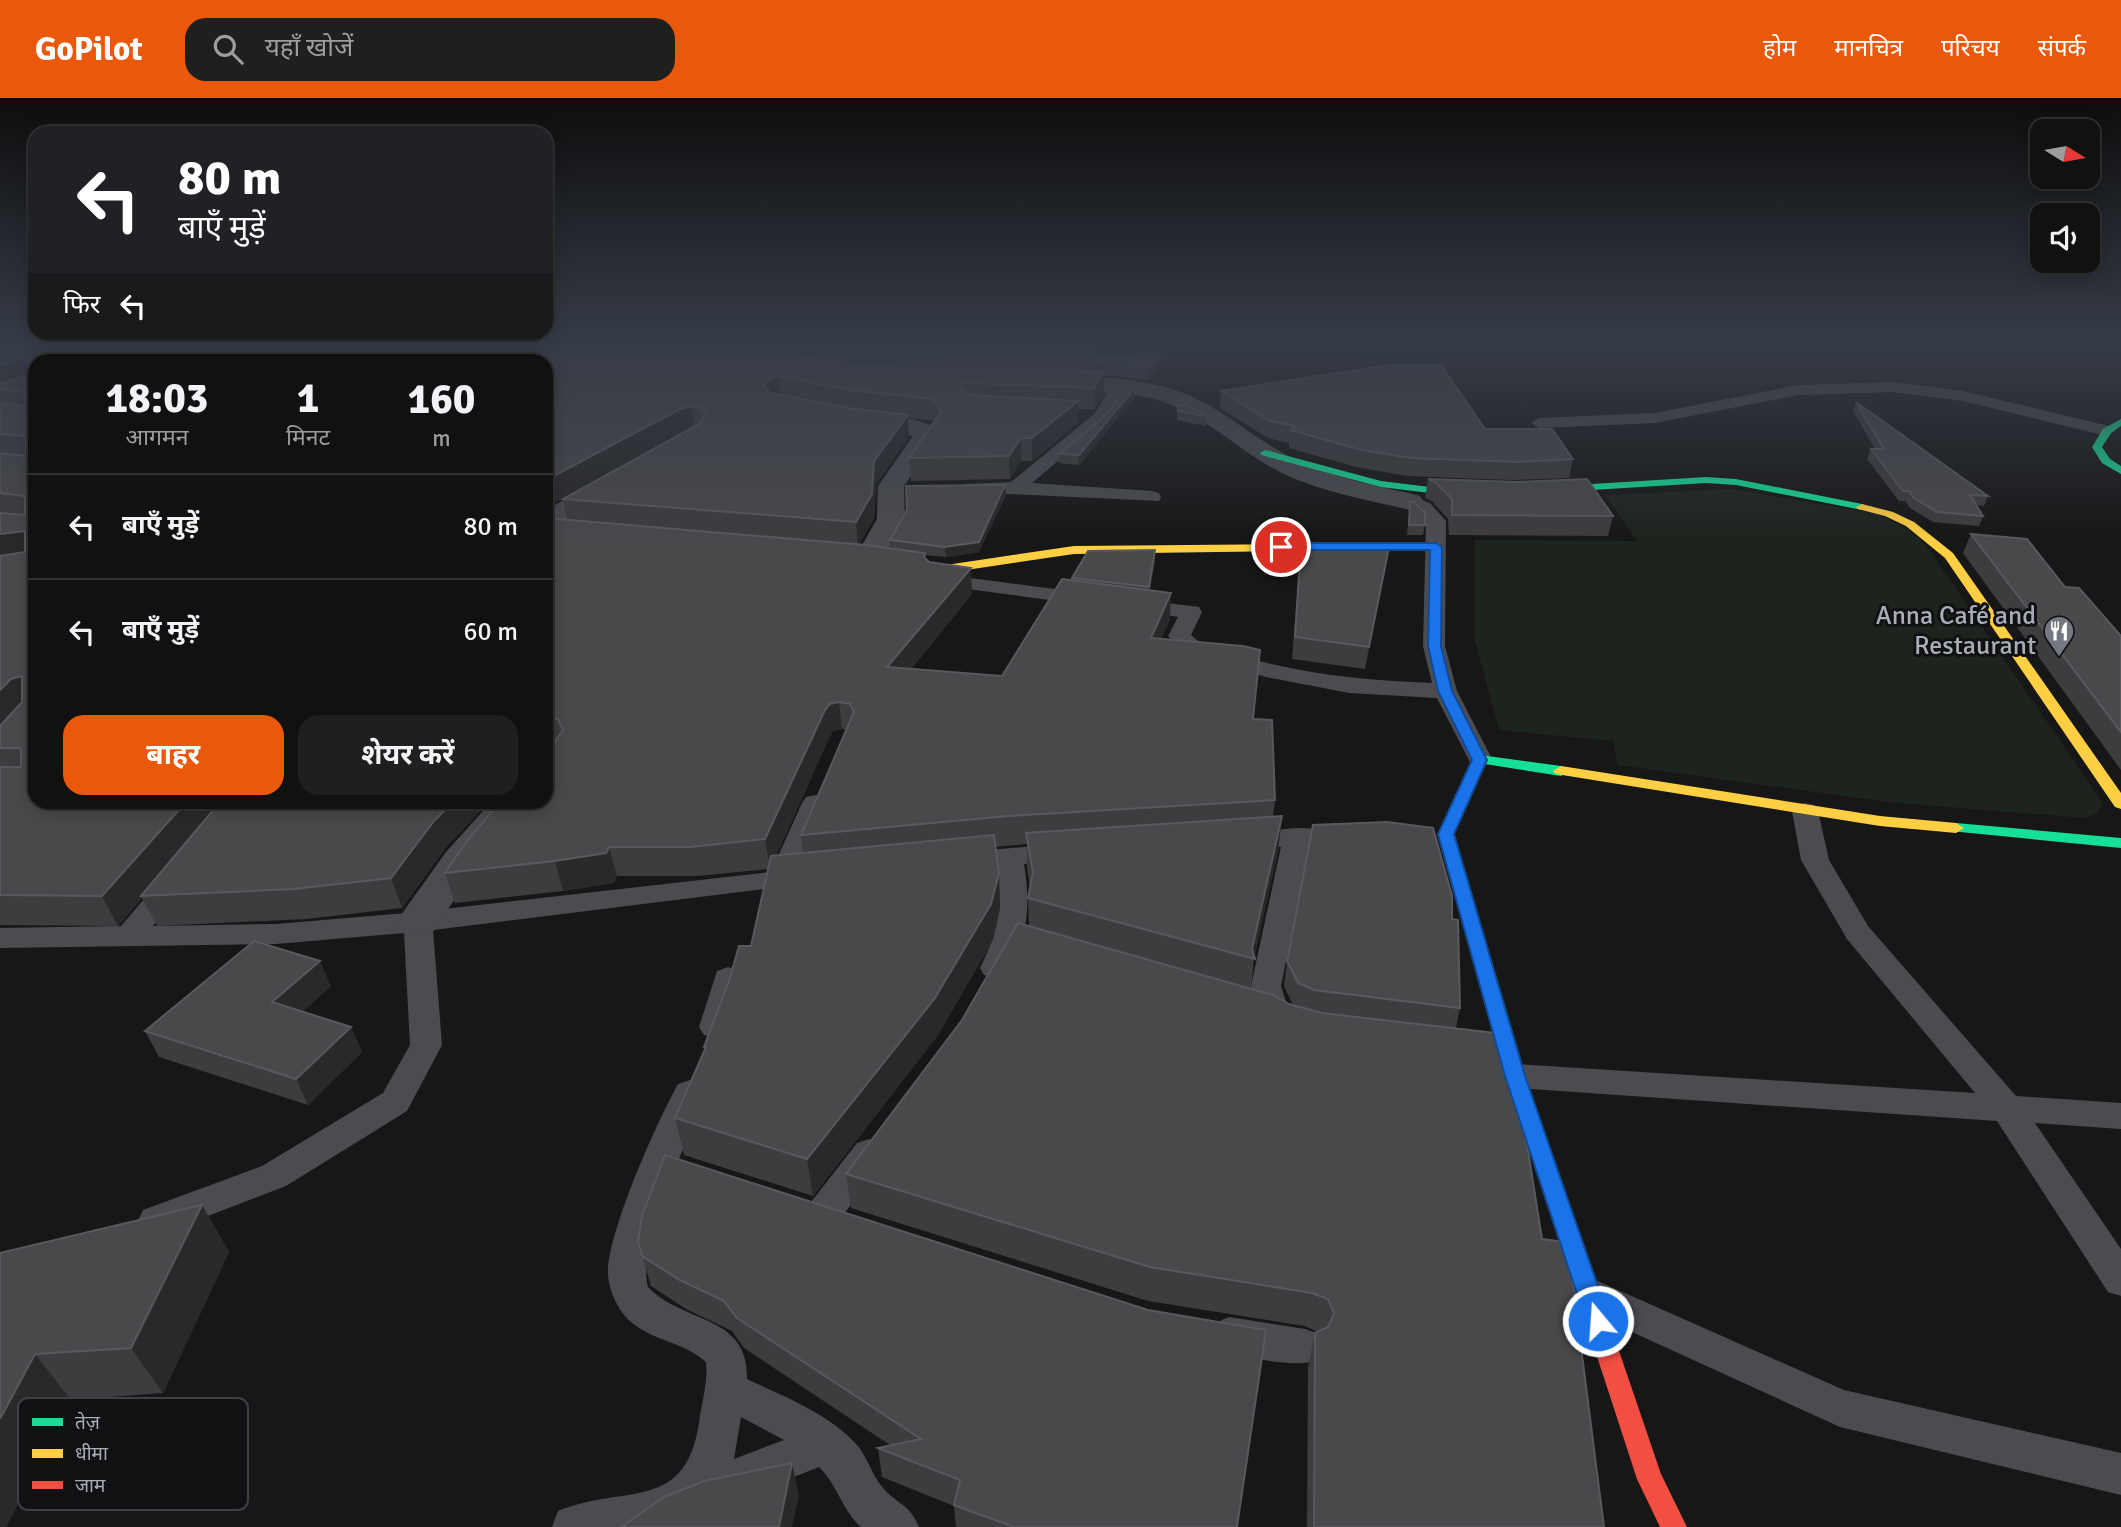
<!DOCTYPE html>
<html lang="hi">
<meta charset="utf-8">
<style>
body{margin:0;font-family:Signika,"Noto Sans Devanagari",sans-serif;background:#1e1f1f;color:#f1f3f6;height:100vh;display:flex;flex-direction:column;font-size:26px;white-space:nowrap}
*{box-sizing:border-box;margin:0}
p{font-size:23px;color:#9c9d9f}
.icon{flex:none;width:38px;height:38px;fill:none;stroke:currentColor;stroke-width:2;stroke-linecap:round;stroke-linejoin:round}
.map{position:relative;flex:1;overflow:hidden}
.side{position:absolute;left:28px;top:256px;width:525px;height:455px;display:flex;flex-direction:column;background:#111;border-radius:21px;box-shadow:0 4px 18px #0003,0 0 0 2px #303131}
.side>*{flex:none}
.top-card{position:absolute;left:28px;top:28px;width:525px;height:214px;border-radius:21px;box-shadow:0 4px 18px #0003,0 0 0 2px #303131;background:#202124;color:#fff;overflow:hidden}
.needle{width:46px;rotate:101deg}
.controls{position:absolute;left:2030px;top:21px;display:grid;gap:14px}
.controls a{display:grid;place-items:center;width:70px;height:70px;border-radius:14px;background:#111;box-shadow:0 4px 18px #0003,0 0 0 2px #303131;font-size:35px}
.pin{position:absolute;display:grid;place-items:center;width:60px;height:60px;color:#fff;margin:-30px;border:4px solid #fff;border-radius:50%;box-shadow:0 2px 7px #0007}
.me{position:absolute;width:77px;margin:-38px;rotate:342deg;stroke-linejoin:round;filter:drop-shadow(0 0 5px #0008)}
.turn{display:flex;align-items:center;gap:24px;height:147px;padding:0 35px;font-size:32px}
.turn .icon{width:91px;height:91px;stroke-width:2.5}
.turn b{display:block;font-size:49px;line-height:60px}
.then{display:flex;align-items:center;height:66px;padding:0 35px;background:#0003;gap:14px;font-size:26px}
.eta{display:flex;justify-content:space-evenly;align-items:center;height:119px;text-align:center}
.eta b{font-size:42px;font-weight:700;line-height:49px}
.action{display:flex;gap:14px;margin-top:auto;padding:14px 35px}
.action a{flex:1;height:80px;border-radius:21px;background:#ea580c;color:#fff;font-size:28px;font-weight:700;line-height:80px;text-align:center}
.action a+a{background:#1e1f1f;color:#f1f3f6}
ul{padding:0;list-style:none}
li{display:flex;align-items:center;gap:21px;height:105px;padding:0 35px;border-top:2px solid #303131}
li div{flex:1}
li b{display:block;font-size:26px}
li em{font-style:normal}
header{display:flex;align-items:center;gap:42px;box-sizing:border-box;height:98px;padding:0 35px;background:#ea580c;color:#fff}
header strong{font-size:33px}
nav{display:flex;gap:38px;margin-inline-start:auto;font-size:24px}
.search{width:490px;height:63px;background:#1e1f1f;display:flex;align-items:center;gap:18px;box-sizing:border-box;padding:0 24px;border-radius:21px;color:#9c9d9f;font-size:26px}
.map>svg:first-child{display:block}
.green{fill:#1d241e}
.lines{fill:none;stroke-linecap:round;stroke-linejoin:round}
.lane{fill:#4b4c50;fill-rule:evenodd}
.street{fill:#4b4c50;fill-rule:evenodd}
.fast{fill:#16e098;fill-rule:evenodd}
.slow{fill:#ffcf43;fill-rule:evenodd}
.jam{fill:#f24e42;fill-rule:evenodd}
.wall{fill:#3d3d3f;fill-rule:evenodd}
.shaded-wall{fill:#29292a}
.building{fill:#49494c;stroke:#58595d;stroke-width:2}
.route{fill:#1a73e8;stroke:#114b97;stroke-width:2}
.labels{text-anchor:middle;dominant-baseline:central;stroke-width:6;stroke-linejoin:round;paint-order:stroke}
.poi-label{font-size:26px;fill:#a8adb8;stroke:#111113;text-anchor:end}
.key{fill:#111113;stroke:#3e4045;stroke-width:2}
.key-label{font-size:19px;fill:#a8adb8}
</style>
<header>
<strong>GoPilot</strong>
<div class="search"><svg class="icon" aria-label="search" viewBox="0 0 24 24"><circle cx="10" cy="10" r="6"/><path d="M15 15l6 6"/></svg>यहाँ खोजें</div>
<nav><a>होम</a><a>मानचित्र</a><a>परिचय</a><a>संपर्क</a></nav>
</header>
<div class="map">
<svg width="2121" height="1429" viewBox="0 0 2121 1429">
<rect width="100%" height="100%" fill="#171717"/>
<path class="green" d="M1731,391L1877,416L1908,431L1926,447L2102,704L2099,715L2084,720L1888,704L1618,667L1613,643L1499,632L1475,543V442L1637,443L1605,397Z"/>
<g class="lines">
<g class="lane">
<path d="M1120,283L1128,288L1106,322L1032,385L1152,393L1159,395L1161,399L1159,403L966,394L963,390L966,386L1011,384L1094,316L1114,285Z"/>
<path d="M1893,284L1963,293L2113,329L2115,333L2107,338L1963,303L1893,294L1798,297L1655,325L1539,330L1531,325L1539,320L1655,315L1798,287Z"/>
<path d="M1410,398L1430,405L1446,423L1445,548L1457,593L1492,661L1489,666L1480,668L1471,666L1437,600L1349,595L1266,579L1186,557L1168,538L1178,519L1128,511L1124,507L1128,503L1135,501L1199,509L1202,514L1191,537C1206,551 1225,554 1244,559C1308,577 1366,582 1432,585L1423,548L1426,424L1416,413L1401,404Z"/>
<path d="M938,476L1086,495L1093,497L1096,501L1093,505L1086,507L931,486L928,482L931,478Z"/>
<path d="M815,697L824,699L828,705L800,770L812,773L816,779L812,785L433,832L442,947L407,1013L286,1088L156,1138L143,1134L138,1123L143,1112L262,1068L383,995L410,947L404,835L276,846L0,850V830L121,828L162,780L172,777L182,780L186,786L153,828L276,826L418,814L771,774L802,705L806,699Z"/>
<path d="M1805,705L1814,707L1818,713L1829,762L1868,828L2016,998L2121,1005V1031L2035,1025L2121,1151V1198L2108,1194L1997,1023L1515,990L1503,987L1499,978L1503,969L1515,966L1975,995L1847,841L1801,762L1792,713L1796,707Z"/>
<path d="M1297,730L1355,732L1359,738L1355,744L1309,748L1281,888L1287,907L1300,923L1295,931C1265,940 1255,913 1251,888L1281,749L1245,750L1235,748L1232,742L1235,736Z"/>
<path d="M1063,746L1073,748L1077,754L1073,760L1024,766C1031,808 1028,840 1006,877L995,880L984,877L980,870C998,835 1002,807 997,768L962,772L952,769L948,763L952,757L962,754Z"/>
<path d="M728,869L739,873L743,880L731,929L726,937L715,940L704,937L699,929L717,873Z"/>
<path d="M690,982L702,986L707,995C690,1037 636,1148 648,1189C683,1226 749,1216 747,1281C785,1299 830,1316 858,1348C868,1361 872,1377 883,1390C899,1408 909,1405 919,1429H861C842,1412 837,1386 819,1369L726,1406L713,1401L689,1421L670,1429H552L558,1413C626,1385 688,1417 700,1318C703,1300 708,1282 706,1264C684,1244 653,1243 631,1224C617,1212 607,1189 608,1171C611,1127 656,1026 678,986ZM741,1319L784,1342L734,1361Z"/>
<path d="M869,1041L881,1045L886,1055L881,1065L834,1130L821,1134L808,1130L803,1119L808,1108L857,1045Z"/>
<path d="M1591,1180L1844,1292L2121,1355V1397L1840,1329L1577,1209L1572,1197L1577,1185Z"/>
<path d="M1229,1219L1305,1231L1319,1236L1325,1249L1319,1262C1294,1271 1241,1259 1215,1249L1209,1237L1215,1225Z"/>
</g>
<g class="street">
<path d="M1051,276C1092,279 1138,279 1178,293C1223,309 1258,345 1302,365C1339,381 1380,388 1420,398L1424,404L1420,410L1410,412C1368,402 1322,394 1282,375C1241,355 1208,319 1164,304C1125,290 1082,298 1043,288L1040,283L1043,278Z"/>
<path d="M855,316C876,318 928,317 940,335L904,388L905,421L879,467L869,470L859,467L854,461L877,421L878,388L913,338L846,328L843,323L846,318Z"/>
<path d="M610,379L619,381L623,387L619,393L556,429L546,431V412L601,381Z"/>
<path d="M491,704H530L474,772L433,834L418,838L403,834L397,824L403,814L446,754Z"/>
</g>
<g class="fast">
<path d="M2121,321V328L2111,335L2102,349L2110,361L2121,368V376L2102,365L2092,349L2103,331Z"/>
<path d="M1265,352L1381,383L1430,389L1479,390L1484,393L1479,396L1430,395L1381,389L1261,357L1260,355Z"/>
<path d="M1706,379L1736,381L1862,406L1868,409L1862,412L1736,387L1706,385L1543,395L1538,392L1543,389Z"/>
<path d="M1436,445L1440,446V452L1294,454L1288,450L1294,446Z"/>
<path d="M1480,657L1561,668L1569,673L1561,678L1485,666L1454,736L1529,989L1526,994L1519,997L1512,994L1509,989L1438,736L1473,661Z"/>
<path d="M1956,725L2121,740V750L1950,733L1948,730L1950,727Z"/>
</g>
<g class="slow">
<path d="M1862,406L1893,414L1914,424L1953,455L2121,695V711L2115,709L1945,460L1906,428L1885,418L1858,411L1856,409Z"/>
<path d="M1294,446L1300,450L1298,453L1074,456L946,475L908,470L902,466L908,462L946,467L1074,448Z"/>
<path d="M1561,668L1880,718L1956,725L1964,730L1956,735L1880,728L1556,676L1553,673Z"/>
</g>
<path class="jam" d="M1519,981L1526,984L1529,989L1661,1376L1687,1429H1660L1637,1381L1509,989L1512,984Z"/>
</g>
<g class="wall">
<path d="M0,243L753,245L782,254L772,249L771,244L769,247L761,243H906L1161,267L1149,282L1104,277V296L1094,311H1078V325L1032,363H1021L1010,381L911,383L909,360L934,324L933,323L908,320L909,339L876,386L874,420L859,447L890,450V442L1006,397L979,454L946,459L925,457L926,461L929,464L972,496L911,571L1002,578L1072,482V480L1155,463L1150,492L1170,521L1161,541L1253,621L1275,702L1273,719L1282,718L1278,753L1254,860L1251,891L1293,907L1284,888L1287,863L1452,821L1460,910L1456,930L1542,1141L1604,1429H1307L1308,1269L1315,1235L1318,1234L1305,1228L1148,1203L851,1110L846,1076L962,922L1029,828L1028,800L1030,789L1027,769V746L995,749L999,775L1000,810L993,842L938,937L813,1098L684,1057L675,1020L704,952V949L751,848L768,771L697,778H617L614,785L563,793L455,805L445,775L546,704V420L567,422L563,401L688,332L684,333L546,409V262H35V704L444,752L402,810L306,821L157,828L142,800L118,828L0,827ZM842,631L847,632L801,737L803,755L776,758L829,640L833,633Z"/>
<path d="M1221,293L1485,331L1573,361L1569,380L1513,382L1407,378L1356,369L1289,350V345L1268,340L1220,310Z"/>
<path d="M1134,300L1079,367L1059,365V356L1108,315Z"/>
<path d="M1856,304L1988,398L1984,408L1977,407L1983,418L1979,428L1933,424L1910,410L1905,403H1899L1867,361L1871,351H1875L1853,313Z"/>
<path d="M1178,308L1206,318V328L1177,322Z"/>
<path d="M1428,381L1613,418L1608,438L1449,437L1448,421L1432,403L1425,400Z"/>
<path d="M1410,404L1425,427L1423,437H1407Z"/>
<path d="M1971,436L2065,489L2121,538V672L1963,455Z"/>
<path d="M1301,445L1389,449L1365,571L1292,561Z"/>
<path d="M331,888L302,914L351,929L362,954L308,1007L159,959L145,933Z"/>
<path d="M202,1107L229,1154L163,1295L71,1302L6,1429H0V1155Z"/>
<path d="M638,1143L1237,1429H956L954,1408L882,1379L878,1350L890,1347L744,1250L732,1233L686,1211L651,1188Z"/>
</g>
<g class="shaded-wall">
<path d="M260,243H350L272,254Z"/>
<path d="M382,243H435L392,254Z"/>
<path d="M1161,254V267L1149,282V269Z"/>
<path d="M25,260L34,281L0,291V267Z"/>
<path d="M1104,274V296L1094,311V290Z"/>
<path d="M779,278L782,299L772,301L764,287L770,280Z"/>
<path d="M1134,291V300L1079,367V357Z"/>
<path d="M1078,303V325L1032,363V340Z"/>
<path d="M691,308L695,330L684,333L546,409V382L680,311Z"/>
<path d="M908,317L909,339L876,386L874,420L858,448L856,424L874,363Z"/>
<path d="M1021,340V363L1010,381L1009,358Z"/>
<path d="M1005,387L1006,397L979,454L946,459L945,449Z"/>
<path d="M25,433L35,454L0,463V436Z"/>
<path d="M1389,449L1386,470L1365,571L1369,549Z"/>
<path d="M1155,452V463L1148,500L1149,489Z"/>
<path d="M971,470L972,496L890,596L887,569Z"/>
<path d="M1171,495L1170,521L1150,567L1151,540Z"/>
<path d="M22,578L35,603L0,636V592L11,581Z"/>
<path d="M839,604L842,631L833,633L829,640L770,771L765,741L825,612L830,606Z"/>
<path d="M546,628L551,645L546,647Z"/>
<path d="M186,704H225L141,798L142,800L118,828L102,798Z"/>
<path d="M453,704H489L444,752L402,810L391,780L434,723Z"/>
<path d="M1282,718L1278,753L1254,861L1252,851Z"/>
<path d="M609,749L617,778L614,785L563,793L555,763Z"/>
<path d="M999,775L1000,810L993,842L938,937L813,1098L807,1061Z"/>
<path d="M320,863L331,888L284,930L272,904Z"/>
<path d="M351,929L362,954L308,1007L296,981Z"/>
<path d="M202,1107L229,1154L163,1295L131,1250Z"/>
<path d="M35,1256L71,1302L6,1429H0V1321Z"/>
<path d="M792,1365L799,1397L792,1429H779Z"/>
</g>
<g class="building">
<path d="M0,243H261L262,244L386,243L393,245L427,243H751L753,245L793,258L843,266L899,270L1104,274L1094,290L963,285L960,290L971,297L1078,303L1032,340H1021L1009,358L909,360L941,314L932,301L850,292L779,278L770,280L764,287L770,295L849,310L908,317L874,363L872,396L856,424L563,401L701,325L705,316L700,310L691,308L680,311L546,382V262H35V704H186L102,798L0,797V669H21V650H0V628L22,604V578L11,581L0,592V458L25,454V433L0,436V415L25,417V398L0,395V355L26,358V338L0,336V305L27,308L25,294L0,291V285L27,278L28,263L25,260L0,267Z"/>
<path d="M782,243H906L952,245L1097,243V260L1161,254L1149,269L1091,263L843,257Z"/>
<path d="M1389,267H1441L1485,331H1552L1573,361L1517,364L1410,360L1358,351L1291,332L1295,328L1270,323L1221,293Z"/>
<path d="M1125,289L1134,291L1079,357L1059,356L1108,315Z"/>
<path d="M1856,304L1988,398L1970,397L1983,418L1937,414L1914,400L1909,393H1903L1871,351H1884Z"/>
<path d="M1186,306L1206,318L1178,313V308Z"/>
<path d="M1428,381L1517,384L1587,381L1613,418L1452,417V401L1435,384Z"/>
<path d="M1005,387L979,444L945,449L890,442L907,412L906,388Z"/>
<path d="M1410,404H1414L1425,415V427H1409Z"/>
<path d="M546,420L866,447L925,455L924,459L929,464L971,470L887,569L1002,578L1062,481L1171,495L1151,540L1243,548L1260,552L1253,621L1272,622L1275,702L1008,718L801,737L854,614L850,606L839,604L830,606L825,612L765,741L691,749H609L606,755L555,763L445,775L466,744L500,704H546V647L554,645L563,632L558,621L546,618Z"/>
<path d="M1971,436L2027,441L2065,489L2079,490L2121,538V634Z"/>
<path d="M1301,445L1389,449L1369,549L1295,539Z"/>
<path d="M1155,452L1149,489L1072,480L1088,453Z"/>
<path d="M220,704H453L434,723L391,780L294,791L141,798Z"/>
<path d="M1282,718L1252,851L1255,861L1028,800L1033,774L1026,735Z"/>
<path d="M1387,724L1433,730L1452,798V821L1458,822L1460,910L1314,892L1298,885L1287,863L1313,727Z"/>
<path d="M994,737L999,775L991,806L935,900L807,1061L675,1020L706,949H704L729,883L739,848H751L771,758Z"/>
<path d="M1018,825L1273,897L1289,906L1322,915L1495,935L1523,1021L1542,1141L1564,1144L1570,1163L1604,1429H1314L1315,1235L1328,1229L1334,1216L1328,1201L1312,1195L1150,1169L846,1076L962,922Z"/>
<path d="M254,843L320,863L272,904L351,929L296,981L145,933Z"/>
<path d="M665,1057L1148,1212L1266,1232L1237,1429H1014L954,1407L960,1382L878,1350L921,1341L737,1220L724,1203L678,1181L642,1158L638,1143L642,1118Z"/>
<path d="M202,1107L131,1250L35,1256L0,1321V1155Z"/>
<path d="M792,1365L779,1429H621L664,1399L704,1383Z"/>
</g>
<linearGradient id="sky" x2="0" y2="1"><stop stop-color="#0d0d0d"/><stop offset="0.55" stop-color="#363c47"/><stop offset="1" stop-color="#363c47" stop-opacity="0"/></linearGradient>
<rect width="2121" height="443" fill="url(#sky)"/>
<path class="route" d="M1436,445L1442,449L1441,548L1452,593L1487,662L1454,736L1525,978L1610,1223L1607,1231L1598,1234L1590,1231L1586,1223L1505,978L1438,736L1472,662L1438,593L1428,548L1430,452H1281L1275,449L1281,445Z"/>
<defs>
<g id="restaurant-pin" transform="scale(1.575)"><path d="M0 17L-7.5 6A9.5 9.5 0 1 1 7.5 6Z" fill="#757880" stroke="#111113"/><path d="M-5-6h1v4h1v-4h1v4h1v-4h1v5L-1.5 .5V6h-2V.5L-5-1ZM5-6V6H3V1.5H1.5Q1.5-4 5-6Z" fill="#fff"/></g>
</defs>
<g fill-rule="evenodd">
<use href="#restaurant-pin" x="2059" y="533"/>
</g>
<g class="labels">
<g class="poi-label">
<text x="2036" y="518">Anna Café and<tspan x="2036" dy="30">Restaurant</tspan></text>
</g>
</g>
<rect x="18" y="1300" width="230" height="112" rx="10" class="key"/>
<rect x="32" y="1320" width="31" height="8" fill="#16e098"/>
<rect x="32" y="1351" width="31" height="9" fill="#ffcf43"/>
<rect x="32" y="1383" width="31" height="8" fill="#f24e42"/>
<g class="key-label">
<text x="75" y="1331">तेज़</text>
<text x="75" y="1362">धीमा</text>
<text x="75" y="1394">जाम</text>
</g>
</svg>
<div class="controls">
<a><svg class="needle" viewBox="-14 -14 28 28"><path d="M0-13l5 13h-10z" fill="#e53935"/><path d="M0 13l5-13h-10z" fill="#9c9d9f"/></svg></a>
<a><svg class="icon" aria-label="sound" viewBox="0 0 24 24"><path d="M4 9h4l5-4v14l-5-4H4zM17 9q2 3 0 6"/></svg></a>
</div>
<div class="pin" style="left:1281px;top:449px;background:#d93025"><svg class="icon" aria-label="arrive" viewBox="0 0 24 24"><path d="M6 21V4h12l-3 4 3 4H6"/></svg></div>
<svg class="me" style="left:1598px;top:1223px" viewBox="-20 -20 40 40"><circle r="17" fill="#1a73e8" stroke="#fff" stroke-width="3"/><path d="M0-11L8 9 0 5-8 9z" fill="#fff"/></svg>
<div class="top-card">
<div class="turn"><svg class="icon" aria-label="left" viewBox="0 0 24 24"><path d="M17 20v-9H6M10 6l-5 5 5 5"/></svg><div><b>80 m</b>बाएँ मुड़ें</div></div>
<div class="then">फिर<svg class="icon" aria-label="left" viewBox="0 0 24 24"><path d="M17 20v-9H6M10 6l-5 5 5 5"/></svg></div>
</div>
<section class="side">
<div class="eta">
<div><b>18:03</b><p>आगमन</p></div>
<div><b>1</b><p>मिनट</p></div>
<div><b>160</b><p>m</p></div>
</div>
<ul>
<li><svg class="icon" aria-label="left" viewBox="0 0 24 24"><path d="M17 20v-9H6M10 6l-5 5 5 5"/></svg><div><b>बाएँ मुड़ें</b></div><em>80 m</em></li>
<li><svg class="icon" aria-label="left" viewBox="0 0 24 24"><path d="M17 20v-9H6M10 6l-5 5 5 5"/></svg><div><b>बाएँ मुड़ें</b></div><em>60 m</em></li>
</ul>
<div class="action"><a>बाहर</a><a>शेयर करें</a></div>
</section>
</div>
